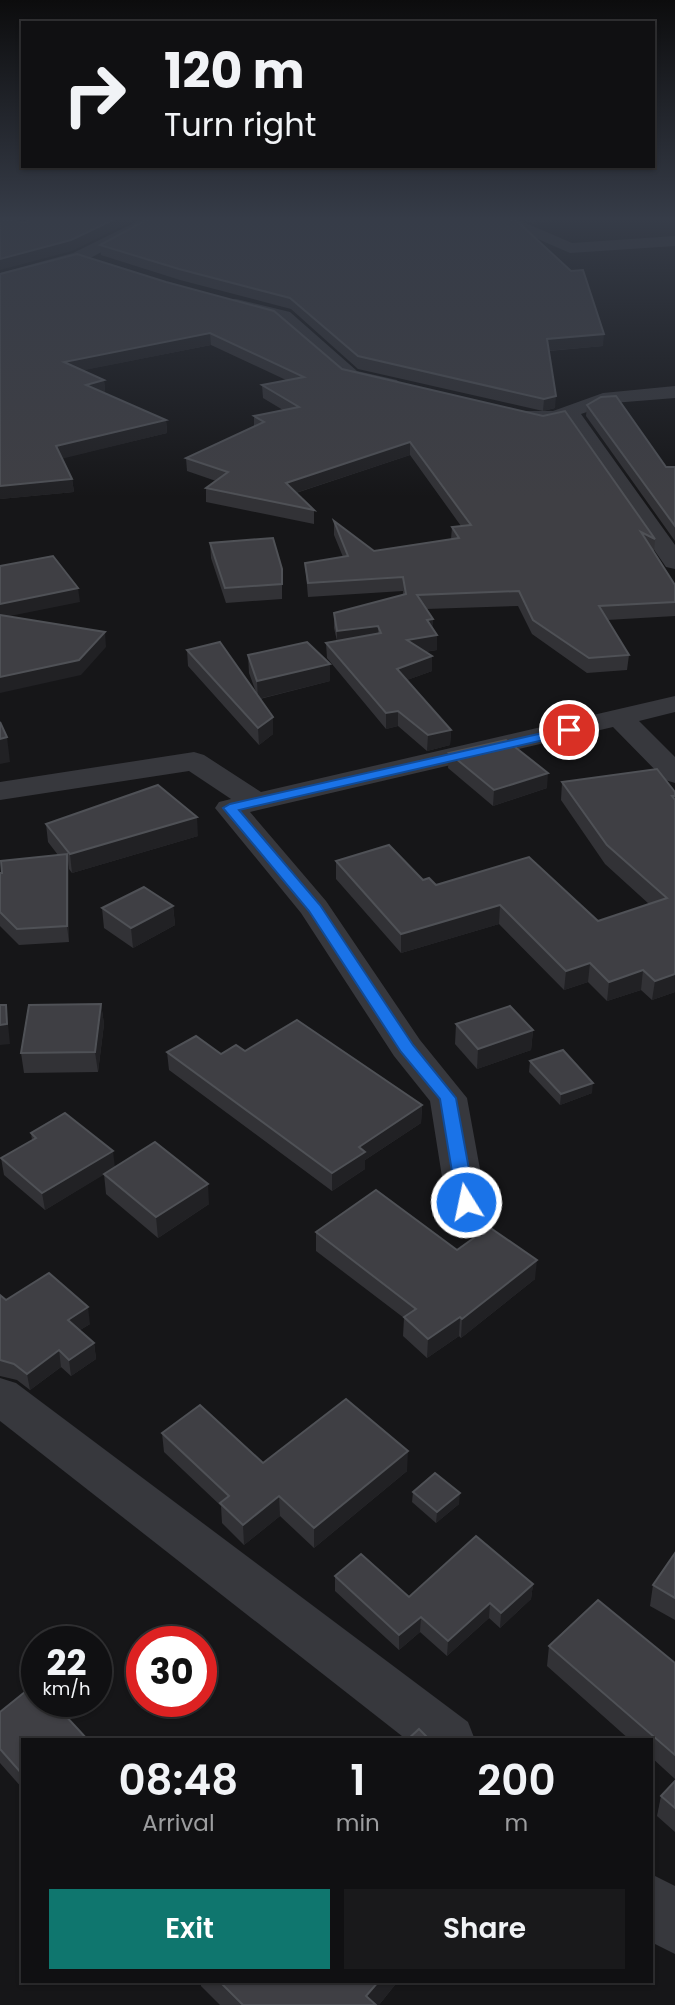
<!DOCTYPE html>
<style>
body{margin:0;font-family:Poppins,sans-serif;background:#19191b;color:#f1f3f6;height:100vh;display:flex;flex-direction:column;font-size:26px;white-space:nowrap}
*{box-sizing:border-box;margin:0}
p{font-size:23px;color:#9c9d9f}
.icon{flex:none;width:38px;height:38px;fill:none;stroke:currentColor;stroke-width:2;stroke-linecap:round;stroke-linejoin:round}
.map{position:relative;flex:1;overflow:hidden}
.details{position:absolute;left:21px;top:1738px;width:632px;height:245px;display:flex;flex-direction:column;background:#101012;border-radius:0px;box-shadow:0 2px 5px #0004,0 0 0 2px #303032}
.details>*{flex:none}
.hud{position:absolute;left:21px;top:21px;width:634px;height:147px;border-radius:0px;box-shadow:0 2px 5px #0004,0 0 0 2px #303032;background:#101012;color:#f1f3f6;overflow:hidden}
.speed{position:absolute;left:21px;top:1626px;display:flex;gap:14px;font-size:35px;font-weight:700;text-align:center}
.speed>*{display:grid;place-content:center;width:91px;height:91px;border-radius:50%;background:#101012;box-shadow:0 2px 5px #0004,0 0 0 2px #303032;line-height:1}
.speed small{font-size:18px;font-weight:400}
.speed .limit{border:10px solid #d22;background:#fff;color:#111}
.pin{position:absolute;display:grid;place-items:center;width:60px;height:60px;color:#fff;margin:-30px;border:4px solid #fff;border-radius:50%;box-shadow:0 2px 7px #0007}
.me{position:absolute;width:77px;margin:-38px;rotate:350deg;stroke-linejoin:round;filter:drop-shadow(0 0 5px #0008)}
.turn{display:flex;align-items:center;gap:24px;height:147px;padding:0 28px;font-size:32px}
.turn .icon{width:91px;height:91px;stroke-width:2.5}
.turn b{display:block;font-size:49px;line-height:60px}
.eta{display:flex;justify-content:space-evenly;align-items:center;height:119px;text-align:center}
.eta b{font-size:42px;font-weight:600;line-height:49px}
.cta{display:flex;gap:14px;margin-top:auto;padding:14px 28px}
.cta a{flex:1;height:80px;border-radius:0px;background:#0f766e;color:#fff;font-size:28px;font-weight:600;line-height:80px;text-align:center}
.cta a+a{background:#19191b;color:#f1f3f6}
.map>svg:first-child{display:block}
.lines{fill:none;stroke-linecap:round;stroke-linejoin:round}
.minor{fill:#37383d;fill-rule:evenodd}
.wall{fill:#323236}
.shaded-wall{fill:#212124}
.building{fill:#3f3f44;stroke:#4f5156;stroke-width:2}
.route{fill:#1a73e8;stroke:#114b97;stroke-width:2}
</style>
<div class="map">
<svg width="675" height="2005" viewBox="0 0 675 2005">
<rect width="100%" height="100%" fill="#161618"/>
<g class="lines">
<g class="minor">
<path d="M146,217H165L85,261L0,283V273L73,253Z"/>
<path d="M492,217H512L572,243L675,236V246L570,253L494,220Z"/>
<path d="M236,299L290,312L357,371L397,380L400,384L397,388L390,390L343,379L276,320L230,308L227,304L230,300Z"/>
<path d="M675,386V398L613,403L581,414L675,545V569L666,567L565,421L546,424L516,419L513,415L516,411H553L603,393Z"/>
<path d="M675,696V712L639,721L675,757V783L665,780L613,727L250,812L326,901L420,1040L467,1098L486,1202L480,1212L466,1216L452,1212L446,1202L430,1101L394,1056L301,913L215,808L219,802L231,799L189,771L0,800V782L194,752L204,755L261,792Z"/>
<path d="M0,1378L16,1383L468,1722L475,1740H407L0,1421Z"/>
<path d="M651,1874L675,1886V1954L651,1942Z"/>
</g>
</g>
<g class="wall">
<path d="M517,217H552V220L534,224Z"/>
<path d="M100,245L603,346L549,351L555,408L543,411L358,369L291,309L180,280L101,255Z"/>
<path d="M77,254L166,282L274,311L342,369L543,416L565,411L655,539L654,552L675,585V616L607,620L629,655L627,670L587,673L532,634L518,606L426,609L433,619L432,628L437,635V650L425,652L432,656V671L407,680L451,730L450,745L427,751L398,726L386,729L327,658L326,643L337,641L334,628V613L403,595V591L308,597L305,563L343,557L334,535V521L374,551L451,539L452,527L461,526L410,455L296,493L314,510V524L206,502V488L216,481L187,471L186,458L254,427V416L283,410L263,398L262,385L286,380L211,345L83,370L104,380L105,392L103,393L166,420L167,433L62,458L72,479L74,492L0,499V274Z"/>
<path d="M587,405L666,467H675V541L586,416Z"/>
<path d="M210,543L282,569V599L226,603L211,558Z"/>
<path d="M187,650L256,692L249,673L248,655L330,664V681L260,699L273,734L259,745L188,666Z"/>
<path d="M449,753L547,788L493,806L448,768Z"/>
<path d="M562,782L675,792V992L652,1000L641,990L607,1001L588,982L564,990L499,924L401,953L336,879V861L423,880L436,885L598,921L649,904L605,864L561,800Z"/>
<path d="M46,824L198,836L72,873L69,869V942L19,945L0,926V873L58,855L48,842Z"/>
<path d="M173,906L175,925L133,948L104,928L102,908Z"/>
<path d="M101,1004L104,1024L98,1072L24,1073L21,1053Z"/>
<path d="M456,1024L533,1030L531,1050L477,1069L455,1044Z"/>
<path d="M245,1051L422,1105L421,1123L365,1160V1169L332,1191L169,1070L167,1052L221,1054Z"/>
<path d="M530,1061L592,1093L560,1105L529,1072Z"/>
<path d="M31,1133L115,1167L209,1204L158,1238L106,1194L104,1174L45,1210L4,1175L1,1158L32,1140Z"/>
<path d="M316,1232L457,1250L535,1279L461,1338L459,1336L427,1358L403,1336L404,1318L316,1251Z"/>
<path d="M0,1295L6,1300L90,1324L80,1330L94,1343L96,1359L71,1376L61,1367L30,1390L17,1380L0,1376Z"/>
<path d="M162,1433L263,1463L407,1471L314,1548L280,1516L244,1545L222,1523L221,1506L164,1452Z"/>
<path d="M413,1492L459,1504L436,1523L412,1502Z"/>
<path d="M675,1553V1620L650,1606L653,1585Z"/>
<path d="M335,1576L409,1597L533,1584L531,1599L500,1628L489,1618L447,1656L420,1632L399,1650L335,1591Z"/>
<path d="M549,1646L675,1663V1779L651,1757V1740H630L547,1666Z"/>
<path d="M0,1712L23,1740V1789L0,1763Z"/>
<path d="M675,1781V1832L657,1816L661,1796Z"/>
<path d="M200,1981H398L379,2005H220L201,1986Z"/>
</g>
<g class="shaded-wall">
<path d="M119,217H141L72,251L0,270V259Z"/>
<path d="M535,217H552V220L534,224Z"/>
<path d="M210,333L211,345L65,374L64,362Z"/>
<path d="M604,334L603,346L546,351L547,339Z"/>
<path d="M104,380L105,392L87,398L86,385Z"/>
<path d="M556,396L555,408L543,411L544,399Z"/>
<path d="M166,420L167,433L57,460L56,446Z"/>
<path d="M410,442V455L286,496V483Z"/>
<path d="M72,479L74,492L0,499V486Z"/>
<path d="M78,588L80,602L0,618V604Z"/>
<path d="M433,619L432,634L427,620Z"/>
<path d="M378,626V641L337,645V631Z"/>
<path d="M105,632L106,647L81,675L0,693V677Z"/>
<path d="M437,635V650L407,654V640Z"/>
<path d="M432,656V671L396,684L397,669Z"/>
<path d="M330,664V681L258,699L257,681Z"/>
<path d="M398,711V726L386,729V713Z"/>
<path d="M273,717V734L259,745L258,728Z"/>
<path d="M451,730L450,745L427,751L428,735Z"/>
<path d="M7,737L10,762L0,764V739Z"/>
<path d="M548,773L547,788L493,806L494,790Z"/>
<path d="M197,817L198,836L72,873L70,854Z"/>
<path d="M67,854L69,869V942L67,926Z"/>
<path d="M500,905L499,924L401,953V934Z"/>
<path d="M173,906L175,925L133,948L131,928Z"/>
<path d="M590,963L588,982L564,990L566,971Z"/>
<path d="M643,970L641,990L607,1001L609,982Z"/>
<path d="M675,974V992L652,1000L655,981Z"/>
<path d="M101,1004L104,1024L98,1072L95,1052Z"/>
<path d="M6,1005L10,1044L0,1045V1025Z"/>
<path d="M533,1030L531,1050L477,1069L478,1049Z"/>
<path d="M593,1083L592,1093L560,1105L561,1094Z"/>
<path d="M422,1105L421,1123L365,1160V1169L332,1191V1173L359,1147Z"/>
<path d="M113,1151L115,1168L45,1210L42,1193Z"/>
<path d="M208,1184L209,1204L158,1238L156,1217Z"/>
<path d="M537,1260L535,1279L461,1338L462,1319Z"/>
<path d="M88,1307L90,1324L70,1336L68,1320Z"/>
<path d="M460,1317L459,1336L427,1358L428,1339Z"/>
<path d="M94,1343L96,1359L71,1376L69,1360Z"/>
<path d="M59,1350L61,1367L30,1390L27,1374Z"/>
<path d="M408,1451L407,1471L314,1548V1528Z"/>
<path d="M460,1493L459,1504L436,1523L437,1512Z"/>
<path d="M279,1496L280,1516L244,1545L243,1525Z"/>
<path d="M533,1584L531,1599L500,1628L501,1613Z"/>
<path d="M490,1603L489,1618L447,1656L448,1641Z"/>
<path d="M421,1617L420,1632L399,1650V1635Z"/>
<path d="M379,1981H398L379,2005H366V1996Z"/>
</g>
<g class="building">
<path d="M32,217H119L71,240L0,259V220L27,222Z"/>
<path d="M152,217H504L518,222L571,271L583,270L604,334L547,339L556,396L544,399L358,356L290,298L179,269L100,245Z"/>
<path d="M77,254L166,282L274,311L342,369L543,416L565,411L655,539L641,532L675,585V602L599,606L629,655L589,658L533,620L519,591L417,595L433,619L427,620L437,635L407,640L432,656L397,669L451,730L428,735L398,711L386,713L326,643L381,633L378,626L337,631L334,613L406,594L403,577L308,583L305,563L348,556L334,521L374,551L459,538L452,527L471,525L410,442L286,483L314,510L206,488L228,472L186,458L264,422L254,416L299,407L262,385L304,377L210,333L64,362L104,380L86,385L166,420L56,446L72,479L0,486V274Z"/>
<path d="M616,396L666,467H675V526L587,405L601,397Z"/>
<path d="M273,538L282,569V584L225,588L210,543Z"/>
<path d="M53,556L78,588L0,604V566Z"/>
<path d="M0,615L105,632L79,660L0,677Z"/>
<path d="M220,642L273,717L258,728L187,650Z"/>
<path d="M307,642L330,664L257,681L248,655Z"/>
<path d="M0,722L7,737L0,739Z"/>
<path d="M506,740L548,773L494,790L449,753Z"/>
<path d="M657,769L675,792V796H672L675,800V974L655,981L643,970L609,982L590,963L566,971L500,905L401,934L336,861L389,845L423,880L429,878L436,885L529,857L598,921L667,898L607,845L562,782Z"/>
<path d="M158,785L197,817L70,854L46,824Z"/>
<path d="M67,854V926L17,929L0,912V873H2L1,861Z"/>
<path d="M144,887L173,906L131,928L102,908Z"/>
<path d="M101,1004L95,1052L21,1053L29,1005Z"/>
<path d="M0,1005H6L7,1024L0,1025Z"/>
<path d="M510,1006L533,1030L478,1049L456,1024Z"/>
<path d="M297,1020L422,1105L359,1147L365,1152L332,1173L167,1052L196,1036L221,1054L236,1045L245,1051Z"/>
<path d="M563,1050L593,1083L561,1094L530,1061Z"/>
<path d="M65,1113L113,1151L42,1193L1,1158L36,1138L31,1133Z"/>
<path d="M155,1142L208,1184L156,1217L104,1174Z"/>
<path d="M376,1190L457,1250L489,1227L537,1260L462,1319L460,1317L428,1339L404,1317L416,1309L316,1232Z"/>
<path d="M49,1273L88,1307L68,1320L94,1343L69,1360L59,1350L27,1374L14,1364L0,1360V1295L6,1300Z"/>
<path d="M346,1399L408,1451L314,1528L279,1496L243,1525L220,1503L229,1496L162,1433L200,1405L263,1463Z"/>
<path d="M435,1473L460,1493L437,1512L413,1492Z"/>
<path d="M476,1536L533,1584L501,1613L490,1603L448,1641L421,1617L399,1635L335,1576L361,1554L409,1597Z"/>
<path d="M675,1553V1598L653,1585Z"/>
<path d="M598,1600L675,1663V1755L549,1646Z"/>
<path d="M36,1683L37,1685V1701H52L88,1740H23V1775L0,1749V1712Z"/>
<path d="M419,1729L430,1740H407Z"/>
<path d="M675,1781V1808L661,1796Z"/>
<path d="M219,1981H379L366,1996L376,2005H243Z"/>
</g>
<linearGradient id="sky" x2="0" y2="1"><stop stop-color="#0c0c0d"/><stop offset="0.44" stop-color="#363c48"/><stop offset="1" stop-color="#363c48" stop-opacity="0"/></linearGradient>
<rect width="675" height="497" fill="url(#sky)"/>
<path class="route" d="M569,727L574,728V733L239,810L320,905L413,1045L456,1098L475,1202L473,1206H460L457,1202L440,1099L401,1052L309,911L223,808L230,804Z"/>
</svg>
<div class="speed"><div>22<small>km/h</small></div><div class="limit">30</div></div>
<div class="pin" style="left:569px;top:730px;background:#d93025"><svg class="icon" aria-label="arrive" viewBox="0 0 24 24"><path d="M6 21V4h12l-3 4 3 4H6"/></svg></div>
<svg class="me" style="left:466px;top:1202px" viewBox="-20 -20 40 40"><circle r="17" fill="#1a73e8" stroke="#fff" stroke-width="3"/><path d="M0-11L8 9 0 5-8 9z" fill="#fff"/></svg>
<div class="hud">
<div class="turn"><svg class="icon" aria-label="right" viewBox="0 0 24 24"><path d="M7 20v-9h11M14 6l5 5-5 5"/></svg><div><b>120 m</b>Turn right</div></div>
</div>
<section class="details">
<div class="eta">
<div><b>08:48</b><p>Arrival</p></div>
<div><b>1</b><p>min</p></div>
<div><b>200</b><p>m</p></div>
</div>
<div class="cta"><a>Exit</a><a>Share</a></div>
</section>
</div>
